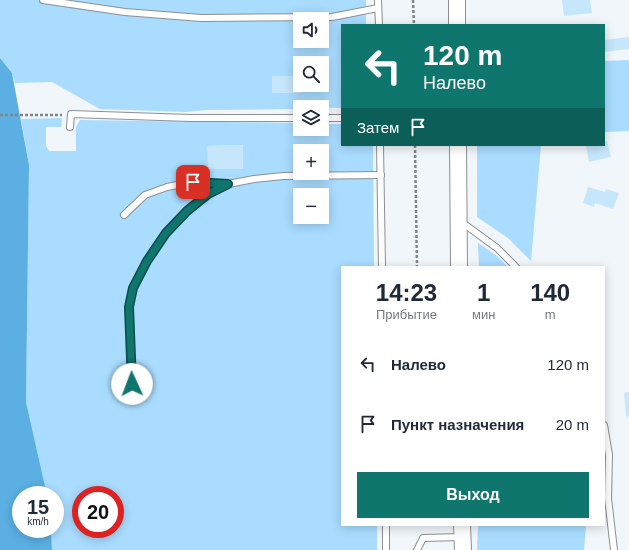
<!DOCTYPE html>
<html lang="ru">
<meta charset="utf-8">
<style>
body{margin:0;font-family:Arial,sans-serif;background:#f6f6f7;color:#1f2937;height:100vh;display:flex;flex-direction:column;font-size:15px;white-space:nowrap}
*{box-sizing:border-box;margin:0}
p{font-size:13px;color:#747a83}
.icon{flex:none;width:22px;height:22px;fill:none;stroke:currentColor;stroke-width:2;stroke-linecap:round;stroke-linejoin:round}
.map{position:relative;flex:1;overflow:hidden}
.side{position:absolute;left:341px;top:266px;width:264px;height:260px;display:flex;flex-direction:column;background:#fff;border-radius:0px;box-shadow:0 2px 10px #0003}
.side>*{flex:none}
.banner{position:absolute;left:341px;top:24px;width:264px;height:122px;border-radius:0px;box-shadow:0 2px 10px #0003;background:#0f766e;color:#fff;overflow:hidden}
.fabs{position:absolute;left:293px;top:12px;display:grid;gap:8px}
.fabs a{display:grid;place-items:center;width:36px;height:36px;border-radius:0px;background:#fff;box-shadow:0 2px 10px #0003;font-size:20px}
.speed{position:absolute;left:12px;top:486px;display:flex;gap:8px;font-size:20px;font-weight:700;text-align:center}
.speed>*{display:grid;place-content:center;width:52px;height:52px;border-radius:50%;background:#fff;box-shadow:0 2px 10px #0003;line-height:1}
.speed small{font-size:10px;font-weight:400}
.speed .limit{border:6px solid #d22;background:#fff;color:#111}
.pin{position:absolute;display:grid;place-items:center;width:34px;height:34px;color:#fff;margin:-17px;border-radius:8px;box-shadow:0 2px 6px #0006}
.me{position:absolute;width:44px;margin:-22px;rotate:358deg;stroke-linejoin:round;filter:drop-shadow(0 0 3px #0008)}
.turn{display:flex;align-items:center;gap:14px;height:84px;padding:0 16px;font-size:18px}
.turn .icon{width:52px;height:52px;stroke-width:2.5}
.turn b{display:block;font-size:28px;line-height:34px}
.then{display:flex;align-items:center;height:38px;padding:0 16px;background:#0003;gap:8px;font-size:15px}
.eta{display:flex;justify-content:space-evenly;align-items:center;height:68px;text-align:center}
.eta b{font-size:24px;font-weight:700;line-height:28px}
.primary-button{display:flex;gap:8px;margin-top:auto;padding:8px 16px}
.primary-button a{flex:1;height:46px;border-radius:0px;background:#0f766e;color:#fff;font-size:16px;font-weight:700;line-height:46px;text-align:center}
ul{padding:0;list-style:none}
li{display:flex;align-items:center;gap:12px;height:60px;padding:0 16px}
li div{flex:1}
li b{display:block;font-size:15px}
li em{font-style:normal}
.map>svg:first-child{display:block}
.green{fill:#a9dcff;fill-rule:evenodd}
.water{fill:#5bafe2}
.building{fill:#c6e6fb}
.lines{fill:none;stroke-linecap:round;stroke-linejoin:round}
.lane-casing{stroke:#8c9094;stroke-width:8}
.secondary-casing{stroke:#8c9094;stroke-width:18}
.path{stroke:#818587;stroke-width:2.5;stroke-dasharray:3 2;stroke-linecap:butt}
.lane{stroke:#fff;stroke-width:6}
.secondary{stroke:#fff;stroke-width:16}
.route-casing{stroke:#0a4d48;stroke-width:10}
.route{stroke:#0f766e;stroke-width:7}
</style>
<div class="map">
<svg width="629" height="550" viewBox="0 0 629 550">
<rect width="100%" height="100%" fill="#f1f6fa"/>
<g class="green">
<path d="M0,0H366V25H342V108L300,107V109L206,110L186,112L100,109L52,82L15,83L12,73L0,58ZM300,19H322V41H300ZM300,63H322V85H300Z"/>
<path d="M629,60V131L604,132V61Z"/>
<path d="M62,118L61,127H46V146L49,151H76V127L80,120L300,123V129H322V124H342V145H373L374,267H342V525H377V550H52L51,529H55V495H47L26,402L29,165L21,119ZM243,145V169H208V146ZM300,151H322V173H300ZM300,195H322V217H300ZM81,495H115V529H81Z"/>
<path d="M477,145H541L531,261L508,238L477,217Z"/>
<path d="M478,243L497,256L508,267H479Z"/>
<path d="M478,525H586L584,550H477Z"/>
</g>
<path class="water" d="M0,58L12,73L29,165L26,402L47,495H21V529H51L52,550H0Z"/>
<g class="building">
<path d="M562,0H590L592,13L564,16Z"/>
<path d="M629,37V49L604,52V40Z"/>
<path d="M272,76H300V85H303V93H272Z"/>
<path d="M607,141L611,157L589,162L586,146L604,145V142Z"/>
<path d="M243,145V169H208L207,146Z"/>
<path d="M588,187L605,192L606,189L619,193L613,209L595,203L594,207L583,203Z"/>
<path d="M629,392V416L626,417L624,393Z"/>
</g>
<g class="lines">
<g class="lane-casing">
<g id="lane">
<path d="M43,0L125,12L201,18L332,17L378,8"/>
<path d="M378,0L379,25"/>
<path d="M322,118H342"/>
<path d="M70,127L71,114L190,118H300"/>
<path d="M380,145L382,267"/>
<path d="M124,215L145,195L167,187L193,182L227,184"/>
<path d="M460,221L497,248L516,267"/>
<path d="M132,384L129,307L133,288L147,261L166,233L187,211L208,194L228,184L254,179L283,176L381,175"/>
<path d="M604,425L609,455L608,498L614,550"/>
<path d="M386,525V550"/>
<path d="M417,550L423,538L462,537"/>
</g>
</g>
<g class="secondary-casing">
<g id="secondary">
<path d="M457,0V25"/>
<path d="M458,145L459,267"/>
<path d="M462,525L463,550"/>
</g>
</g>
<g class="path">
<path d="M413,0L414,25"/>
<path d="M0,115H62"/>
<path d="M415,145L417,267"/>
</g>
<use href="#lane" class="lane"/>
<use href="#secondary" class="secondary"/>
</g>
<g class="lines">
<g class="route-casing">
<path id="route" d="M132,384L129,307L133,288L147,261L166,233L187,211L208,194L228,184L193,182"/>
</g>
<use href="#route" class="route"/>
</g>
</svg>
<div class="fabs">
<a><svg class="icon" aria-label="sound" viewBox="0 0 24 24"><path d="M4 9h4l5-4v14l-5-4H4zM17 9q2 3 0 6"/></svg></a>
<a><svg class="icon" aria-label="search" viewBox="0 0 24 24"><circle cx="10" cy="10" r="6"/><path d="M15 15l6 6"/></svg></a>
<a><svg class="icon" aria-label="layers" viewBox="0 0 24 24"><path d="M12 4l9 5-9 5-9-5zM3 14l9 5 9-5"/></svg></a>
<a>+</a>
<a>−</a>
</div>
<div class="speed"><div>15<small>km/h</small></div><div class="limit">20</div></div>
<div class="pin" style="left:193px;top:182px;background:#d93025"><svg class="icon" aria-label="arrive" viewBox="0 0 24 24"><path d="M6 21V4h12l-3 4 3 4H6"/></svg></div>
<svg class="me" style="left:132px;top:384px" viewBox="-20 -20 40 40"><circle r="19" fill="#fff"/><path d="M0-13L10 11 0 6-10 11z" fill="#0f766e"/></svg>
<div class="banner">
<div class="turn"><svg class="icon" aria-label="left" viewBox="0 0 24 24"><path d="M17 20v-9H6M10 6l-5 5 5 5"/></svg><div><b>120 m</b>Налево</div></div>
<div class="then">Затем<svg class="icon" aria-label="arrive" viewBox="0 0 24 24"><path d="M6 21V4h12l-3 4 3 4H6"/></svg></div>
</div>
<section class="side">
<div class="eta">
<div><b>14:23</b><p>Прибытие</p></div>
<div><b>1</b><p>мин</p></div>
<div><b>140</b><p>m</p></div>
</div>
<ul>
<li><svg class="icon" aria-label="left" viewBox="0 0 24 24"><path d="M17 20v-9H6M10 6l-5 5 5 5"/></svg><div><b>Налево</b></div><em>120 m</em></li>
<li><svg class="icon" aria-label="arrive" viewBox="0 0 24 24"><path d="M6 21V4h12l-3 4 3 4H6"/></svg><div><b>Пункт назначения</b></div><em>20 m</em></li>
</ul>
<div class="primary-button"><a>Выход</a></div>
</section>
</div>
